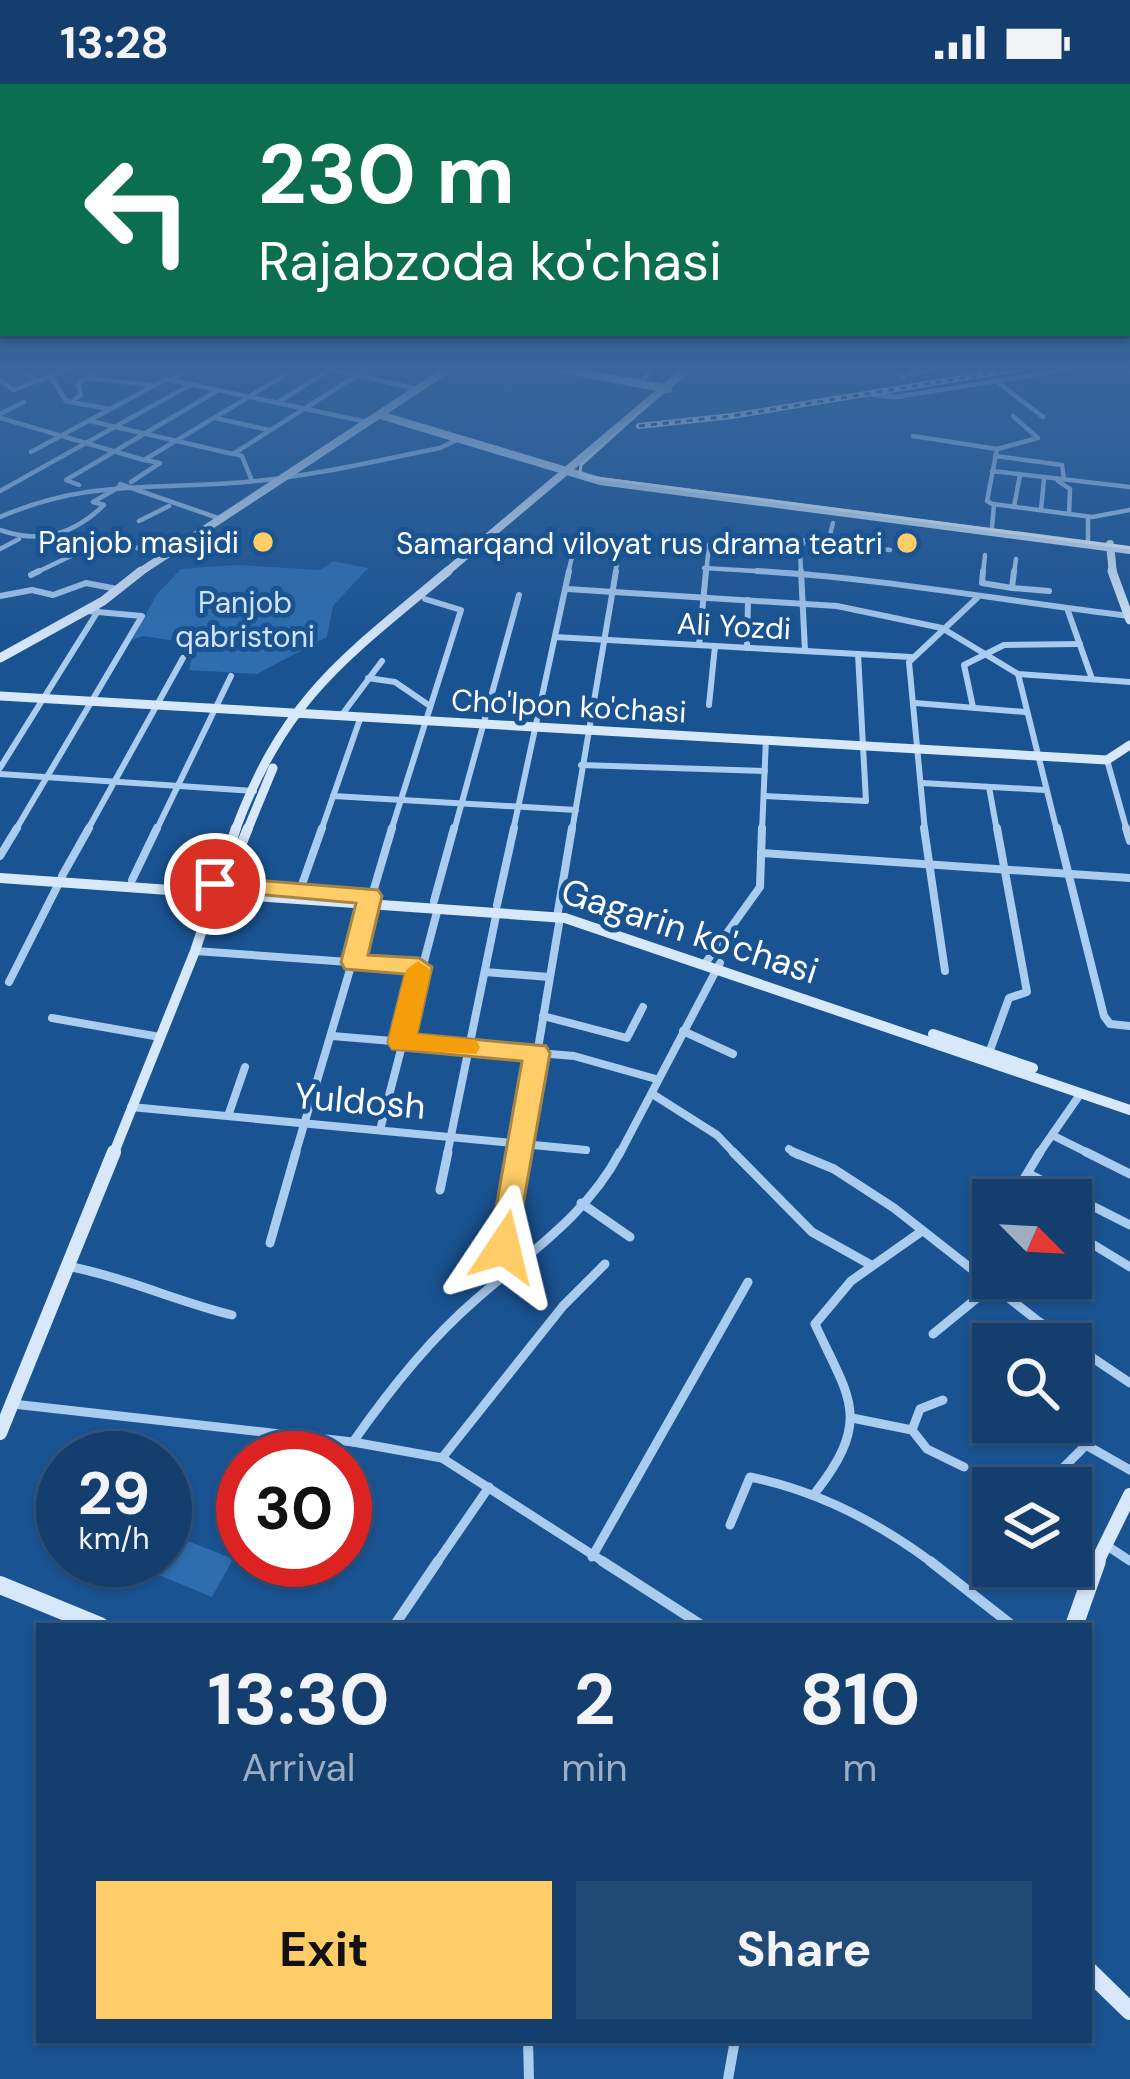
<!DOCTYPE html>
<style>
body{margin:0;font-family:"DM Sans",sans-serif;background:#214976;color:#f1f3f6;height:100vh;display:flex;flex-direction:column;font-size:45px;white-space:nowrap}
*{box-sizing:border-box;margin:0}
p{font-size:39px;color:#9daec2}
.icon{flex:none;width:66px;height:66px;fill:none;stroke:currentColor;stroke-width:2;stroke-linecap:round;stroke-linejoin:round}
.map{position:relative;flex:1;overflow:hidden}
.panel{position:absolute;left:36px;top:1539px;width:1056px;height:420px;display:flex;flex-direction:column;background:#143e6e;border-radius:0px;box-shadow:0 3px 9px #0004,0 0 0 3px #335781}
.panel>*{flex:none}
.guide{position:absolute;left:0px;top:0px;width:1131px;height:252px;box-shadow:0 3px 9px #0004,0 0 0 3px #335781;background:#0b6e4f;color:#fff;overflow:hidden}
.needle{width:78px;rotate:114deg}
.controls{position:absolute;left:972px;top:1095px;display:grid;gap:24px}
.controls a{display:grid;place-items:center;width:120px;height:120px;border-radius:0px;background:#143e6e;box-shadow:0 3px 9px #0004,0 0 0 3px #335781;font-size:60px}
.speed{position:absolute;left:36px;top:1347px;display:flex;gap:24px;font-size:60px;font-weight:700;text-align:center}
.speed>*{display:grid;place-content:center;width:156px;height:156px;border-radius:50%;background:#143e6e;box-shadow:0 3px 9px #0004,0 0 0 3px #335781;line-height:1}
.speed small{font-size:30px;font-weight:400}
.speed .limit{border:18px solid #d22;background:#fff;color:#111}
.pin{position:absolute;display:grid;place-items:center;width:102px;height:102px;color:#fff;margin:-51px;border:6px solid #fff;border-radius:50%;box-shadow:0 3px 12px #0007}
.me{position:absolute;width:132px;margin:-66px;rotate:10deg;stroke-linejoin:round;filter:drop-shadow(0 0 9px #0008)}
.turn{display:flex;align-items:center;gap:42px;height:252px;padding:0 60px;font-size:54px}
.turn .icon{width:156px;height:156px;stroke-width:2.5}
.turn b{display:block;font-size:84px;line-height:102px}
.eta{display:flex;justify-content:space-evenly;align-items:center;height:204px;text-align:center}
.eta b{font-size:72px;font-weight:700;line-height:84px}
.cta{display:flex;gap:24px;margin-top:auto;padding:24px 60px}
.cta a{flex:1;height:138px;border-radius:0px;background:#ffcd68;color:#111;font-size:48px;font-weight:700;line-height:138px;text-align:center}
.cta a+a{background:#214976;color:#f1f3f6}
.status{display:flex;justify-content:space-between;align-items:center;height:84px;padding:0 60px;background:#143e6e;direction:ltr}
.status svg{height:33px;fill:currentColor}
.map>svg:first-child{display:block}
.green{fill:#2d6db0}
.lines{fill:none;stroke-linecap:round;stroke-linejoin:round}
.street-far4{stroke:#aaccef;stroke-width:4.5}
.street-far3{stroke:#aaccef;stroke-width:6}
.street-far2{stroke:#aaccef;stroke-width:8}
.street-far1{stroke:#aaccef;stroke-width:9}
.street{stroke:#aaccef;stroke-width:10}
.secondary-far4{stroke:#d7e8fb;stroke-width:8}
.secondary-far3{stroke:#d7e8fb;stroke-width:9}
.secondary-far2{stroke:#d7e8fb;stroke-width:10}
.secondary-far1{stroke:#d7e8fb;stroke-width:14}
.secondary{stroke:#d7e8fb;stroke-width:18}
.tram{stroke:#fff;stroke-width:3}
.rail-casing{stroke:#fff;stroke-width:6}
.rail{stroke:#1a5392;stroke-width:3;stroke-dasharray:6;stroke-linecap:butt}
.route{fill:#ffcd68;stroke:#a68544;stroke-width:3}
.slow{fill:#f59e0b}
.poi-dot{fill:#ffcd68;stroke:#1a5392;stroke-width:4.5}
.labels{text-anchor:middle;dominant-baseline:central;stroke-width:10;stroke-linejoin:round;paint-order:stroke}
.far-poi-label{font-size:30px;fill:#fff;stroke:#1a5392;text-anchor:end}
.far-park-label{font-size:30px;fill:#d0e5fb;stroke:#1a5392}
.far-street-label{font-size:30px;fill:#fff;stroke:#1a5392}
.street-label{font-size:36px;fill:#fff;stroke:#1a5392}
</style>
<div class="status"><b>13:28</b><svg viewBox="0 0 49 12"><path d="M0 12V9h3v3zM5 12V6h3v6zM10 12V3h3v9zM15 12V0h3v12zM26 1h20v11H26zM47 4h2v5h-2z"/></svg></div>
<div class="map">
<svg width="1130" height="1995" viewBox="0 0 1130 1995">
<rect width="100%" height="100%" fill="#1a5392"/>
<g class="green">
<path d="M333,477L368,484L333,522L327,553L257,590L189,586L195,560L143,552L132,556L157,510L181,485L236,481L320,486Z"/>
<path d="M178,1453L233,1475L212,1513L156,1490Z"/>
</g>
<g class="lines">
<g class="street-far4">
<path d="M16,285L40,297"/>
<path d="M101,285L87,294L152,301"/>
<path d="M173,285L184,288L173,295"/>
<path d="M892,285L904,294"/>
<path d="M957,285L968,292"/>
<path d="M1119,285L1130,289"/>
<path d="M909,290L936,285"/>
<path d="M52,294L66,317L109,325"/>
<path d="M0,296L14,306L69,285"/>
<path d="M642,297L652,285"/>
<path d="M996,297L1043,333"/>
<path d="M874,311L896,313L1071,285"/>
<path d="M75,315L81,311L78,301L85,294"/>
<path d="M277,319L330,285L418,305"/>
<path d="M0,330L24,318"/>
<path d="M0,334L144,376L295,285"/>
<path d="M215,334L269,346"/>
<path d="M90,337L233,370"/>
<path d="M913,352L997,365"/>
<path d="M31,368L166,295L367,338"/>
<path d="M233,370L367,285"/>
<path d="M235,370L242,372L252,397"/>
<path d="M995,372L1062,381L1064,395"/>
<path d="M992,387L1130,403"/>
<path d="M1058,397L1070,405L1069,430L1092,433L1130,426"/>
<path d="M131,398L160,379L145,376"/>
<path d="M120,400L221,435"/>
<path d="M79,401L66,396L217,307"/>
<path d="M0,407L190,301"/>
<path d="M993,420L1069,430"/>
<path d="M1014,423L1020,391"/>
<path d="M1041,426L1044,395"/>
<path d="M0,433C93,393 160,407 256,397C318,391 379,376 440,364L461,354"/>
<path d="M1088,433V456"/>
<path d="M139,437L169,422"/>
<path d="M992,443L994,421L987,417L997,365L1038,354L1013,332"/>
<path d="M0,446C41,460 73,451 104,421L93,418L121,402"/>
<path d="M54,455L166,467"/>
<path d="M828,458L890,466"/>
<path d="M0,465L19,455"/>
<path d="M704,484L810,490"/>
<path d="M33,490L90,463"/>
<path d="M568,490L576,455"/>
<path d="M615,490L621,457"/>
<path d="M706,490L709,461L800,465"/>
<path d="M801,490L800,465L805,456L828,458L833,439"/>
<path d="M983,490L985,471"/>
<path d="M1014,490L1016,475"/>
</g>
<g class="street-far3">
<path d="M757,487C882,494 1005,517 1130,532"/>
<path d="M801,487L805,567"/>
<path d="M983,487L982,499L1012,504"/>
<path d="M1014,487L1012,504L1049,507"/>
<path d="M31,491L39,487"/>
<path d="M567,505L837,522L942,544L1018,590L1130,598"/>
<path d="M0,512L32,506L53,511L86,499L117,505"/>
<path d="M1068,527L1092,595"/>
<path d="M555,553L911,573"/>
<path d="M699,561L706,487"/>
<path d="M747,564L748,516"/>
<path d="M1018,590L1057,747"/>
<path d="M368,594L395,598L430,622"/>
<path d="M915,619L1025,628"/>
<path d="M709,621L715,562"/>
<path d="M973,623L964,581L1004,561L1080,560"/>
<path d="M341,632L382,577"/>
<path d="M1107,676L1127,747"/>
<path d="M581,681L765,687"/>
<path d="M0,684L98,527"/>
<path d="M0,690L254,707"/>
<path d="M922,699L1045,706"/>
<path d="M989,703L997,747"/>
<path d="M333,712L576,726"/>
<path d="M764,712L866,717L858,570"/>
<path d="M15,747L142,532L87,527"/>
<path d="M87,747L183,574"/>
<path d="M156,747L231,592"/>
<path d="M321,747L360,635"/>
<path d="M391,747L461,526L425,515"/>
<path d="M454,747L519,511"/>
<path d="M513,747L569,487"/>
<path d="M572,747L616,487"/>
<path d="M762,747L766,655"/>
<path d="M925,747L909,578L977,514"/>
</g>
<g class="street-far2">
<path d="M924,744L945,887"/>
<path d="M1057,744L1104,932L1110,940L1130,942"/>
<path d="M1126,744L1130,757"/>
<path d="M761,769L1130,794"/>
<path d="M0,772L17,744"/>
<path d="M62,792L89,744"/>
<path d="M132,796L157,744"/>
<path d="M300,806L322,744"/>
<path d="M434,817L454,744"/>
<path d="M497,821L514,744"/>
<path d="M558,827L572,744"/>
<path d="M195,867L419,883"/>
<path d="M704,881L760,803L762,744"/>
<path d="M485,888L549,893"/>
<path d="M9,898L59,799"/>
<path d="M543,932L627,954L643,923"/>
<path d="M52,934L160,953"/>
<path d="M683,947L733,970"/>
<path d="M332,952L574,972L656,995"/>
<path d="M989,969L1009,914L1027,908L997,744"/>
<path d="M654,1011L717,1051L736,1071"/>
<path d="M131,1023L586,1066"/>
<path d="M228,1032L245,983"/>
<path d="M380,1046L438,824"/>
<path d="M1052,1051L1092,1071"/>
<path d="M789,1065L798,1071"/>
<path d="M295,1071L392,744"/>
<path d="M447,1071L497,827"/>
<path d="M520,1071L560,834"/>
<path d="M619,1071L720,879"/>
<path d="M1038,1071L1081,1009"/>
</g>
<g class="street-far1">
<path d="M733,1068L812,1148L871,1181"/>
<path d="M793,1068L834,1085L894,1124L1038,1237L1130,1299"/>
<path d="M1086,1068L1130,1090"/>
<path d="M1029,1090L1130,1141"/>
<path d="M440,1106L448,1068"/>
<path d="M1026,1116L1016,1108L1040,1068"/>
<path d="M581,1119L630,1153"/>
<path d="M1071,1147L1130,1183"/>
<path d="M270,1159L296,1068"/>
<path d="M67,1182C124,1193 176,1217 232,1231"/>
<path d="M515,1184L504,1163L520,1068"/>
<path d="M933,1250L993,1201"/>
<path d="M13,1320L353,1358L442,1374L607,1480"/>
<path d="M852,1334L912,1346L927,1365L964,1383"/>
<path d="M912,1346L920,1325L943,1316"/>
<path d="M353,1358C388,1308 427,1258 473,1218C526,1171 587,1132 620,1068"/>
<path d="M442,1374L563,1222L605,1180"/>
<path d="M1056,1391L1086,1361L1130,1386"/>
<path d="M815,1409C874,1334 848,1313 815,1240L851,1197L922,1147"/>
<path d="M730,1441L750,1393C819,1407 878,1438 934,1480"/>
<path d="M1106,1461L1130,1477"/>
<path d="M592,1473L748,1198"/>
<path d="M436,1480L489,1403"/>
</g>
<g class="street">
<path d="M602,1477L703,1542"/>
<path d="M930,1477L1013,1542"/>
<path d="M394,1542L438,1477"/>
<path d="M528,1956L529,1995"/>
<path d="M728,1995L735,1956"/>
</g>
<g class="secondary-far4">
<path d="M562,285L668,305"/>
<path d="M380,331L600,397L1130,466"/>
<path d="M1110,460L1113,490"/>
<path d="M137,490L448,285"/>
<path d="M444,490L687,285"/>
</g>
<g class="secondary-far3">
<path d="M1112,487L1130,536"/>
<path d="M0,574L103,517L141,487"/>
<path d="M0,612L1107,676L1130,661"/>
<path d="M235,747C285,613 343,575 448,487"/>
<path d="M247,747L273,684"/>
</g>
<g class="secondary-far2">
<path d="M0,794L565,834L1130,1026"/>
<path d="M221,810L248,744"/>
<path d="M933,950L1033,984"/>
<path d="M113,1071L195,867L236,744"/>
</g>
<g class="secondary-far1">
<path d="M0,1349L114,1068"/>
<path d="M1096,1480L1130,1411"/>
</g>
<g class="secondary">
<path d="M0,1501L100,1542"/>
<path d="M1074,1542L1097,1477"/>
<path d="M1089,1887L1130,1927"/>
</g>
<path class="tram" d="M570,285L651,301L662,308L581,381L580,389L589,393L1130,464"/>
<g class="rail-casing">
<path id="rail" d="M639,342L732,332L1018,285"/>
</g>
<use href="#rail" class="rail"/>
</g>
<linearGradient id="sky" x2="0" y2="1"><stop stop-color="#0e2e50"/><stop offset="0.5" stop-color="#38669d"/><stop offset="1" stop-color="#38669d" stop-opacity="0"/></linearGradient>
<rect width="1130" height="565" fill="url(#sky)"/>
<path class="route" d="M215,793L378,806L382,812L368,871L419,874L432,883L417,950L546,962L550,969L514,1172L504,1176L493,1172L489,1163L522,977L392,965L388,958L405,890L345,885L341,878L356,819L207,806V795Z"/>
<path class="slow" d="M418,877L431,886L417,950L476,956L480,963L476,970L392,965L388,958L406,886Z"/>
<g class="poi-dot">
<circle cx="263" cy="458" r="12"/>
<circle cx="907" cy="459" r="12"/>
</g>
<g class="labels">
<g class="far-poi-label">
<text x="239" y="458">Panjob masjidi</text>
<text x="883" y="459">Samarqand viloyat rus drama teatri</text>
</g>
<g class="far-park-label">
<text x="245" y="518">Panjob<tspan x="245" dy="34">qabristoni</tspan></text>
</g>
<g class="far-street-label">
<text transform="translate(734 542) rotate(3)">Ali Yozdi</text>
<text transform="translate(569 622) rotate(3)">Cho'lpon ko'chasi</text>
</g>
<g class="street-label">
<text transform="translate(690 847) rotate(18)">Gagarin ko'chasi</text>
<text transform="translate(360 1017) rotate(5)">Yuldosh</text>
</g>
</g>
</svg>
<div class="controls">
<a><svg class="needle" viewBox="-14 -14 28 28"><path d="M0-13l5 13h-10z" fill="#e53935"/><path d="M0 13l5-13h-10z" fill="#9daec2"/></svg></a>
<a><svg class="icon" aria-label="search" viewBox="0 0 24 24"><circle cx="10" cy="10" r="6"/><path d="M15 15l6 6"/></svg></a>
<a><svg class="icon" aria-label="layers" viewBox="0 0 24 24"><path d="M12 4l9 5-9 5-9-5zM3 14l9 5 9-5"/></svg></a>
</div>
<div class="speed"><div>29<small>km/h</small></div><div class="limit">30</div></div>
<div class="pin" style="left:215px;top:800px;background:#d93025"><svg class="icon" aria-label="arrive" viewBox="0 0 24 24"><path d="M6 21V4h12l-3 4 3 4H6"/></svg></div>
<svg class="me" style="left:504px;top:1163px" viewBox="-20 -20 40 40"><path d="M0-17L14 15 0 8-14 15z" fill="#ffcd68" stroke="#fff" stroke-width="4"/></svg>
<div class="guide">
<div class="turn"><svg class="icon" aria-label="left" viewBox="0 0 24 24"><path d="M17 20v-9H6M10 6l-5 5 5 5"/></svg><div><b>230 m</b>Rajabzoda ko'chasi</div></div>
</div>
<section class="panel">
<div class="eta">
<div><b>13:30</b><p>Arrival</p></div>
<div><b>2</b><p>min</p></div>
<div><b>810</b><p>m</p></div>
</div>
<div class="cta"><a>Exit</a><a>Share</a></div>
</section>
</div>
